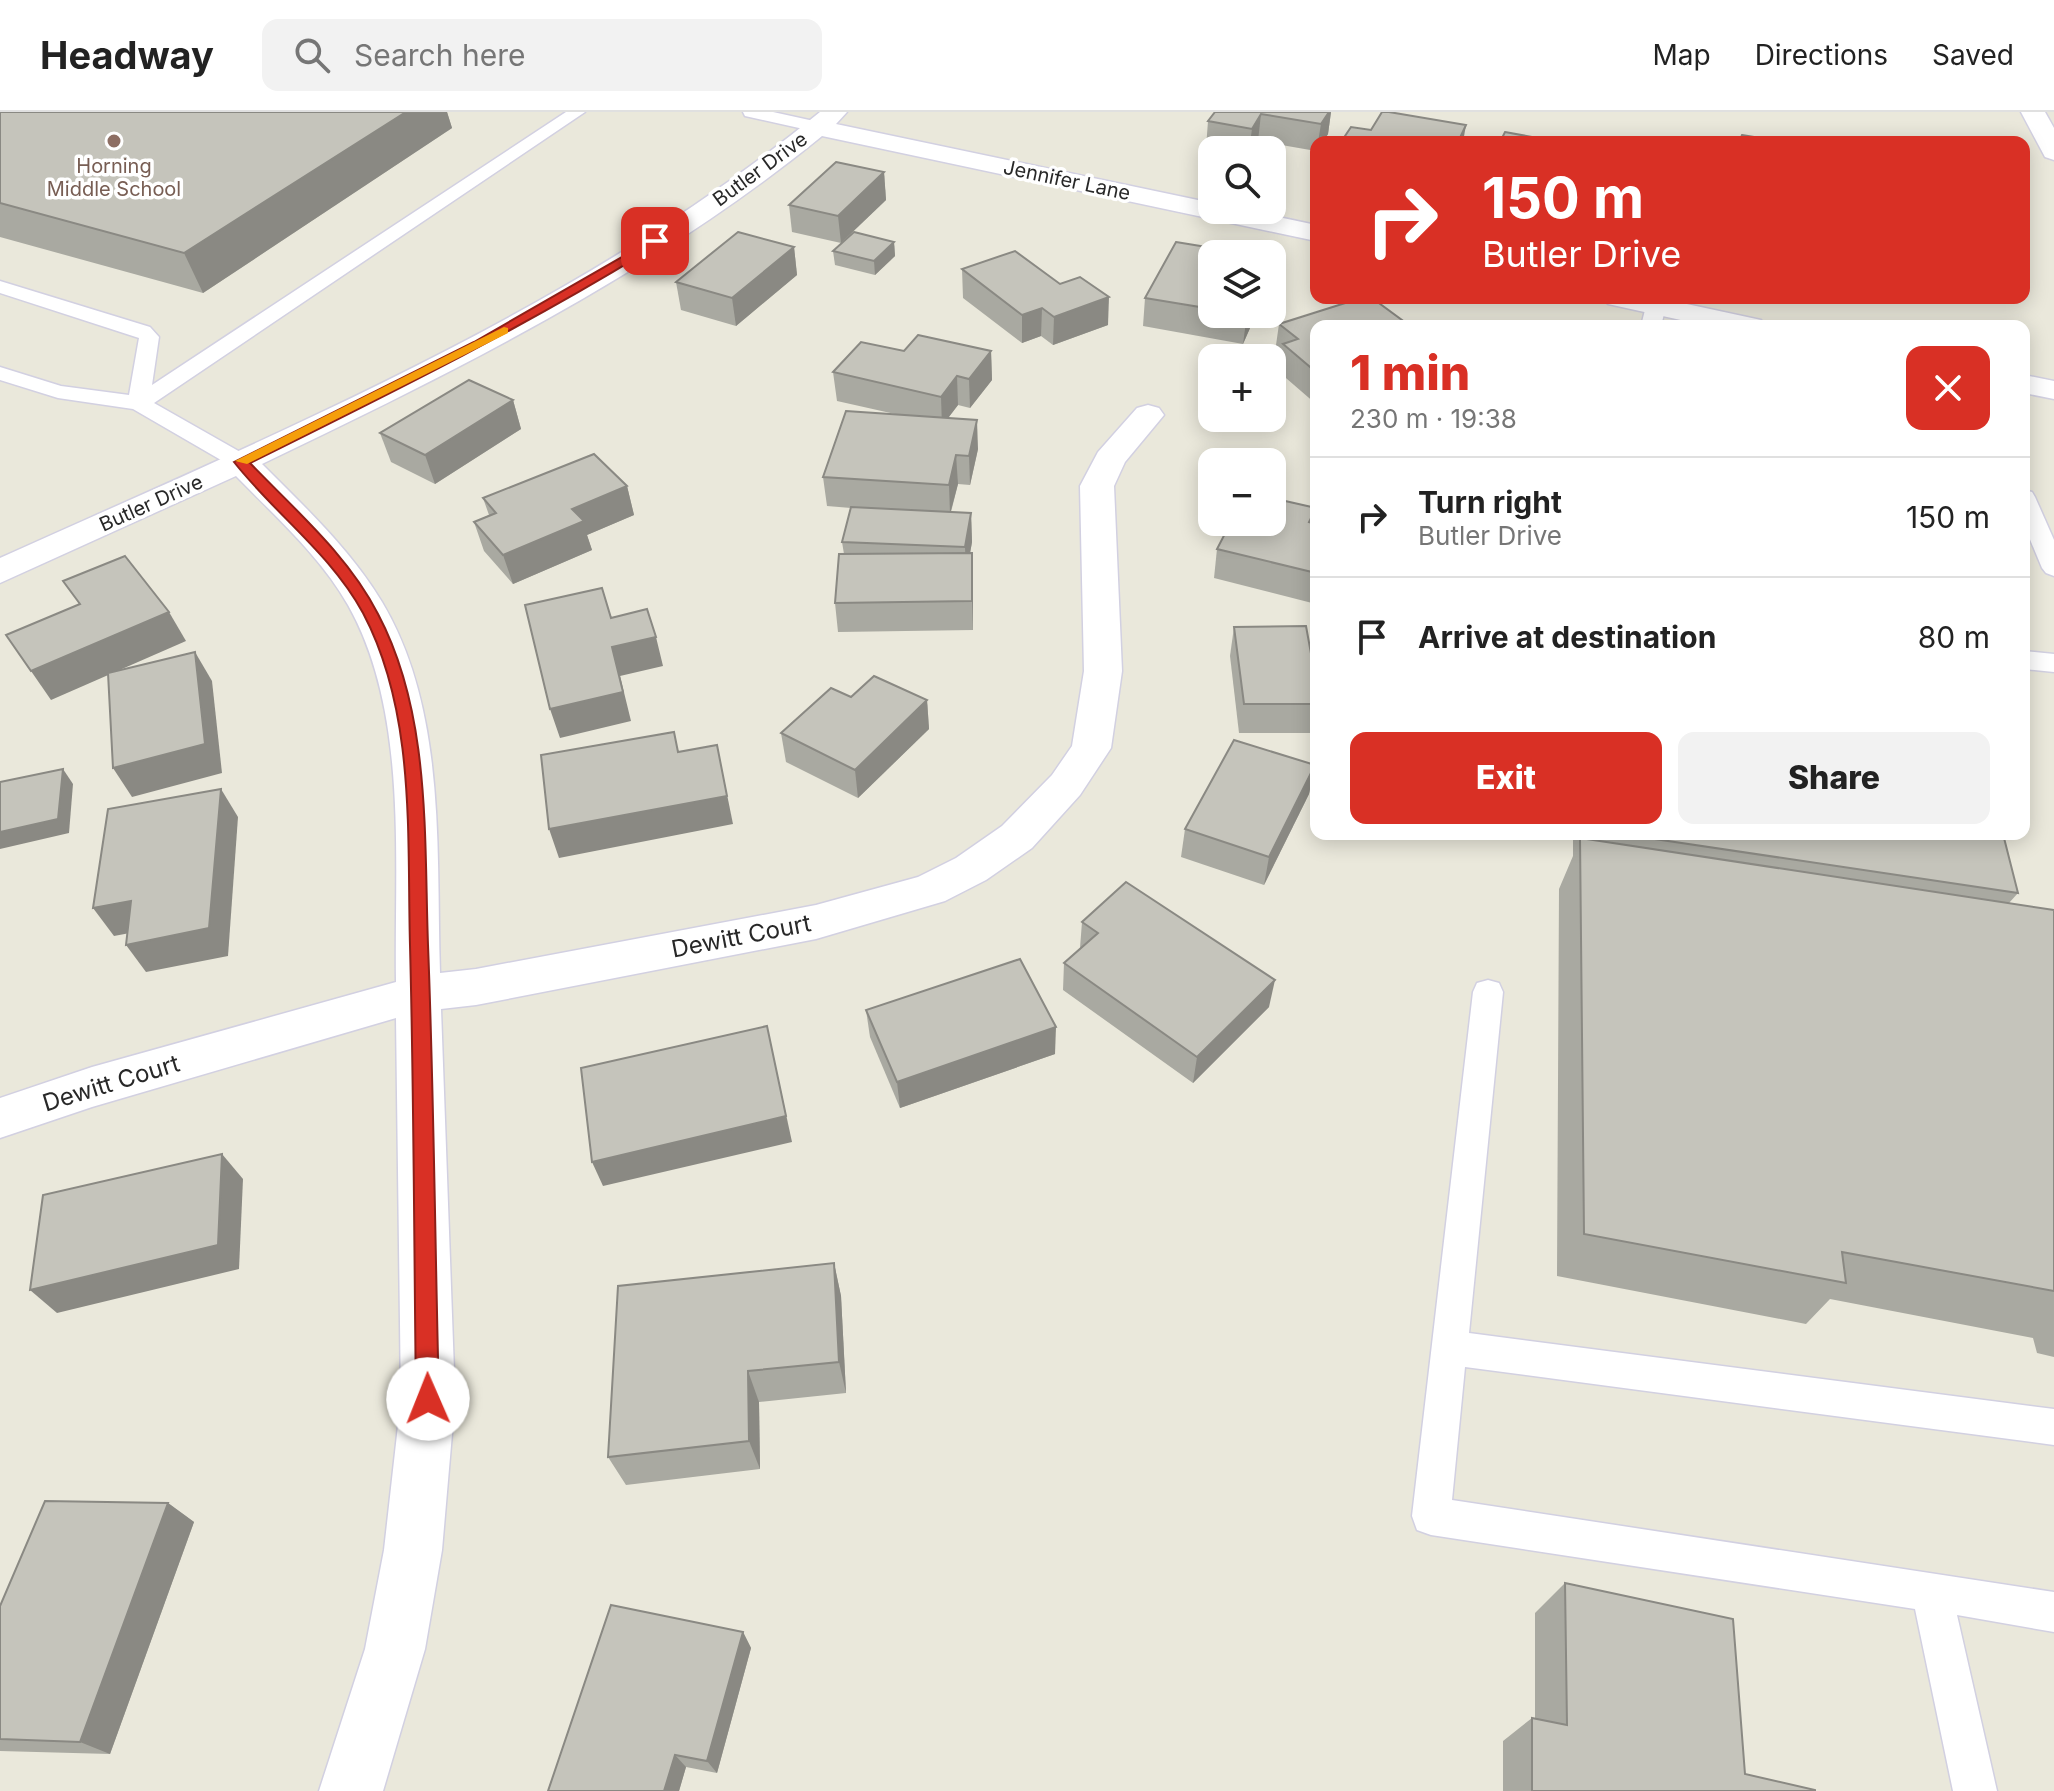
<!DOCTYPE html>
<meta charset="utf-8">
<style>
body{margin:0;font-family:Inter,sans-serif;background:#f2f2f2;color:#222;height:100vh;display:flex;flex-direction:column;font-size:30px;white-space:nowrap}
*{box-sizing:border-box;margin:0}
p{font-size:26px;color:#767676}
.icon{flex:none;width:44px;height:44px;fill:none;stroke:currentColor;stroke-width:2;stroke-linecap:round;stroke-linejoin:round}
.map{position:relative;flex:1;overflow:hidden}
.side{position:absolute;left:1310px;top:208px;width:720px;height:520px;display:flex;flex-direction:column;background:#fff;border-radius:16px;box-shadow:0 4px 20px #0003}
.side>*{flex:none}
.banner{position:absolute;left:1310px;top:24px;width:720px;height:168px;border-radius:16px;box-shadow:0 4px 20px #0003;background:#d93025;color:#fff;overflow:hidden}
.controls{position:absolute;left:1198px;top:24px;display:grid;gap:16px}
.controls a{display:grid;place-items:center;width:88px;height:88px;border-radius:16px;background:#fff;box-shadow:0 4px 20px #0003;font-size:40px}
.pin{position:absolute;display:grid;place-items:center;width:68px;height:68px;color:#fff;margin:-34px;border-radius:16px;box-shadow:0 4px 12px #0006}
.me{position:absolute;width:88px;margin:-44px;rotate:359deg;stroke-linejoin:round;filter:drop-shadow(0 0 6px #0008)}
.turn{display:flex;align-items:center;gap:28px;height:168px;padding:0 40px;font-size:36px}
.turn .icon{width:104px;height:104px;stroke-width:2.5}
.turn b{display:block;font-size:56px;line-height:68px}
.round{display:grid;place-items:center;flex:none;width:84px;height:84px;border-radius:16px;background:#f2f2f2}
.summary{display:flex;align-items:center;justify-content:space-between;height:136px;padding:0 40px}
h1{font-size:48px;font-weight:800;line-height:60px;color:#d93025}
.primary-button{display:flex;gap:16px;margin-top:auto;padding:16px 40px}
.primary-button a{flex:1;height:92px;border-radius:16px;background:#d93025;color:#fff;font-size:32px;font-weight:800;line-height:92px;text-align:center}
.primary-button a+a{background:#f2f2f2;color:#222}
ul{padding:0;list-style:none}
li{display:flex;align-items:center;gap:24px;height:120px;padding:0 40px;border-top:2px solid #e0e0e0}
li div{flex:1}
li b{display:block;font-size:30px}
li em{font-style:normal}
header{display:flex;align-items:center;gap:48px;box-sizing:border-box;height:112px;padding:0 40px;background:#fff;border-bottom:2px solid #e0e0e0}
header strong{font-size:38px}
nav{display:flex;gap:44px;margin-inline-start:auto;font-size:28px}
.search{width:560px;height:72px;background:#f2f2f2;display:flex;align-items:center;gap:20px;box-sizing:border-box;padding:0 28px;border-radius:16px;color:#767676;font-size:30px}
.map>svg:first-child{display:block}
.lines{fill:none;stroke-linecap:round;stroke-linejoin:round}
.service-casing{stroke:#d2d0e1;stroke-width:3}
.minor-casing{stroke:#d2d0e1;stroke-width:3}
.secondary-casing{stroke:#d2d0e1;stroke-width:3}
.service{fill:#fff;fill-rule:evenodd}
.minor{fill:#fff;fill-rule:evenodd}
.secondary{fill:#fff;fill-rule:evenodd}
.wall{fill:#a9a9a1}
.shaded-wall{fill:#8a8983}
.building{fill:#c5c4bb;stroke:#8a8983;stroke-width:2}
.route{fill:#d93025;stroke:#8d1f18;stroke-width:2}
.slow{fill:#f59e0b}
.education-dot{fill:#8d6e63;stroke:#fff;stroke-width:3}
.labels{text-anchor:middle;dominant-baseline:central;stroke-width:7;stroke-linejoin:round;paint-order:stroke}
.far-education-label{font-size:20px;fill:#785e54;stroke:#fff}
.far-street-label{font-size:20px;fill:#282828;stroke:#fff}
.street-label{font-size:24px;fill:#282828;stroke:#fff}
</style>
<header>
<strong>Headway</strong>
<div class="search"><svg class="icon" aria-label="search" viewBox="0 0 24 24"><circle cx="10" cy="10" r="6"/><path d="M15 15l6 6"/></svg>Search here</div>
<nav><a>Map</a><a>Directions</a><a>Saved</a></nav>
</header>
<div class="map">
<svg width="2054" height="1679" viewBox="0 0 2054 1679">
<rect width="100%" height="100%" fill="#eae8db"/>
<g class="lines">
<g class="service-casing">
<g id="service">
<path d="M566,0H585L154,291L249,345L252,350L249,355H233L133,297L58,286L0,268V255L61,274L129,283L139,226L0,181V169L150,215L159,225L152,273Z"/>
<path d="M743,0H773L823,11L826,15L817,20L745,4Z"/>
<path d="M1656,188L1666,194L1661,214H1641L1646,194Z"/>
<path d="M2024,378L2032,380L2035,385L2054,428V464L2046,461L2042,456L2024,413Z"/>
<path d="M2024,539L2054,542V560L2024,557Z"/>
<path d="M1488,868L1499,871L1503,880L1469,1221L2054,1297V1333L1465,1255L1452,1388L2054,1480V1520L1957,1503L1997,1679H1953L1915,1497L1431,1423L1417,1418L1412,1404L1473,880L1477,871Z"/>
</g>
</g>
<g class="minor-casing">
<g id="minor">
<path d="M820,0H847L836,12L1212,91V98H1246L1316,113V129L822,24C654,161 456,259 262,352C305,395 350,437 382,490C447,599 436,739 440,861L476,857L816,793L918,765L956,746L1002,714L1052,663L1072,634L1084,559L1080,374L1098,340L1137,296L1148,293L1159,296L1164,303L1125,350L1114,374L1122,559L1111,636L1080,683L1032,736L986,768L945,789L816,827L476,893L441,897L455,1287L442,1438L425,1537L383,1679H319L365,1537L384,1438L401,1287L396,906L92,995L0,1026V986L92,955L396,870C394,749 409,601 348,493C320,444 275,404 236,364L0,471V446C280,320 581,196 820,0Z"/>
<path d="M1603,186H1659L1761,208L1765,214H1708L1608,192Z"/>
<path d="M2024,263L2054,269V287L2024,281Z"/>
</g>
</g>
<g class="secondary-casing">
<path id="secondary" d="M2021,0H2045L2054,16V48L2045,45Z"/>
</g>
<use href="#service" class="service"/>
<use href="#minor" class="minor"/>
<use href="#secondary" class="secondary"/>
</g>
<g class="wall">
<path d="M0,0H447L452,16L203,181L0,125Z"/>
<path d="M1215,0H1331L1328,22L1323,30H1316V39L1258,29L1252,38H1216L1206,36L1208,9Z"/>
<path d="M884,60L886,88L841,131L792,120L789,93Z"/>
<path d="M894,130L895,144L875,163L835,153L833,139Z"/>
<path d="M794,135L797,163L736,214L681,198L676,170Z"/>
<path d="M1212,142V202H1254V207L1243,232L1143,214L1145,186Z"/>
<path d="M962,157L1108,213L1053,233L1041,224L1022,231L963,186Z"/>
<path d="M1406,211V214H1316V292L1279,260L1281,245L1275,240L1279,212Z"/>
<path d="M904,239H991L992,268L970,296L958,293L948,306L978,337L970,373L958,372L951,400L971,401L972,430L970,441L973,470V518L838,520L835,491L844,442L842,430L851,396L827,394L823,365L895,302L837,289L833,260Z"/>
<path d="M513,288L521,317L435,372L391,350L380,321Z"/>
<path d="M627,374L634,403L587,423L592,438L513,472L484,439L474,410L489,403L483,386Z"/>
<path d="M1314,411L1316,412V492L1214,466L1217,437Z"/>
<path d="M1234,515L1316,592V613L1314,621H1239L1230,544Z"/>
<path d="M851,585L927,588L929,617L858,686L786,650L781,621Z"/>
<path d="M1315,653L1309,682L1264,773L1181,745L1185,717Z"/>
<path d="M1573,722H2003L2018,781L2009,791L2054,798V1245L2037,1241L2033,1226L1830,1187L1806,1212L1557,1164L1559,777L1573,744Z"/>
<path d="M1082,810L1269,895L1193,971L1063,878L1064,851L1080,836Z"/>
<path d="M866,898L1055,942L900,996L870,925Z"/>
<path d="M834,1151L841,1184L846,1281L759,1290L760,1357L626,1373L608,1345Z"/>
<path d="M168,1391L194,1410L110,1642L0,1639V1494Z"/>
<path d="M1565,1471L1745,1662L1815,1679H1503V1629L1532,1606H1535V1501Z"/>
<path d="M611,1493L743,1520L751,1536L717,1661L686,1655L679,1679Z"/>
</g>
<g class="shaded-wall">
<path d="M406,0H447L452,16L203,181L184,141Z"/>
<path d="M1329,0H1331L1328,22L1323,30H1318L1321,12Z"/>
<path d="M1261,2L1258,29L1252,38H1249L1252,17Z"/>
<path d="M1466,13L1463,30H1458Z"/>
<path d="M884,60L886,88L841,131L838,104Z"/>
<path d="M894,130L895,144L875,163L874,149Z"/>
<path d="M794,135L797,163L736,214L732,186Z"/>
<path d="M1109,185L1108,213L1053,233L1054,205Z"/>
<path d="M1042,196L1041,224L1022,231V203Z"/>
<path d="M1247,202H1254V207L1243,232Z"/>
<path d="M991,239L992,268L970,296L969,267Z"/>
<path d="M957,264L958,293L942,314L941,285Z"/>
<path d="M513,288L521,317L435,372L425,343Z"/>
<path d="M977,308L978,337L970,373L969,344Z"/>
<path d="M956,343L958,372L950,402L949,373Z"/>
<path d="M627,374L634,403L587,423L592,438L513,472L503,443L572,397Z"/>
<path d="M1316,397L1311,425L1309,410Z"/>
<path d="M971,401L972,430L966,464L965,435Z"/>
<path d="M972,441L973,470V518L972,489Z"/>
<path d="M169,500L186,529L51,588L31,559Z"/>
<path d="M656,525L663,554L620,564L631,609L560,626L550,597L612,535Z"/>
<path d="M195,540L212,569L222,661L132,685L113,656Z"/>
<path d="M927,588L929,617L858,686L855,658Z"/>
<path d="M717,633L733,712L559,746L549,717Z"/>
<path d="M1315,653L1309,682L1264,773L1269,745Z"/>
<path d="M63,657L73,672L69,721L0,737V720Z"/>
<path d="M221,677L238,705L228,844L146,860L126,833Z"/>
<path d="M131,789L151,817L114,824L93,796Z"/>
<path d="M1275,868L1269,895L1193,971L1197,945Z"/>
<path d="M767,914L792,1030L603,1074L592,1050Z"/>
<path d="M1056,915L1055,942L900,996L897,970Z"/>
<path d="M222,1042L243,1067L239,1157L57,1201L30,1178Z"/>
<path d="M834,1151L841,1184L846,1281L839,1250Z"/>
<path d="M748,1259L759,1290L760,1357L749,1329Z"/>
<path d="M168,1391L194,1410L110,1642L80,1630Z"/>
<path d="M743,1520L751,1536L717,1661L707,1649Z"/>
<path d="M675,1643L686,1655L679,1679H664Z"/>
</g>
<g class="building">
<path d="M0,0H406L184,141L0,91Z"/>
<path d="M1215,0H1329L1321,12L1261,2L1252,17L1208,9Z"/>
<path d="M1382,0H1389L1466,13L1458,30H1411L1395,27L1393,30H1341L1351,15L1371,18Z"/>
<path d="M1505,20L1559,30H1500Z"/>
<path d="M1742,23L1784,30H1739Z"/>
<path d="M836,50L884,60L838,104L789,93Z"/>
<path d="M738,120L794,135L732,186L676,170Z"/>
<path d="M854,120L894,130L874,149L833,139Z"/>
<path d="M1176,130L1231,139L1229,142H1212V197L1145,186Z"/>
<path d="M1015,139L1060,172L1080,165L1109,185L1054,205L1042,196L1022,203L962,157Z"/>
<path d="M1361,186H1372L1406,211L1398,214H1316V260L1283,232L1298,227L1279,212Z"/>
<path d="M918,223L991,239L969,267L957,264L941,285L833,260L861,230L904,239Z"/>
<path d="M469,268L513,288L425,343L380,321Z"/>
<path d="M846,299L977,308L969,344L956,343L949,373L823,365Z"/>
<path d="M594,342L627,374L572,397L584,409L503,443L474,410L496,401L483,386Z"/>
<path d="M1272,386L1316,396L1309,410L1316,412V461L1217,437L1231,410H1272Z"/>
<path d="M851,395L971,401L965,435L842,430Z"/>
<path d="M972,441V489L835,491L839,442Z"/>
<path d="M125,444L169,500L31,559L6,523L80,492L63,469Z"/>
<path d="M602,476L611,506L647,497L656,525L612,535L623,580L550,597L525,493Z"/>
<path d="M1306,514L1316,569V592H1244L1234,515Z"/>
<path d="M195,540L205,632L113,656L108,561Z"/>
<path d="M874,564L927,588L855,658L781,621L831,576L851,585Z"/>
<path d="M674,620L678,640L717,633L727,684L549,717L541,643Z"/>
<path d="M1234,628L1315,653L1269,745L1185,717Z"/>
<path d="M63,657L58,707L0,720V670Z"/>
<path d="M221,677L209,816L126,833L131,789L93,796L108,697Z"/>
<path d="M1621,722H2003L2018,781Z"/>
<path d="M1580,726L2054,798V1179L1842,1140L1846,1171L1584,1122Z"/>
<path d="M1126,770L1275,868L1197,945L1064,851L1098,821L1082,810Z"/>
<path d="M1020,847L1056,915L897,970L866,898Z"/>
<path d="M767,914L786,1004L592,1050L581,956Z"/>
<path d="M222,1042L218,1133L30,1178L43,1083Z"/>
<path d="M834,1151L839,1250L748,1259L749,1329L608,1345L618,1174Z"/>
<path d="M45,1389L168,1391L80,1630L0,1627V1494Z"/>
<path d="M1565,1471L1733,1507L1745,1662L1815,1678V1679H1532V1606L1567,1613Z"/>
<path d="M611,1493L743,1520L707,1649L675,1643L664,1679H548Z"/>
</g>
<path class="route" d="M655,126L659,127V132C527,214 389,282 250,351C295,398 348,443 378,502C431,602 424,724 428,833C434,984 435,1136 439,1287L436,1294L428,1297L420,1294L416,1287C414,1135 414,984 410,833C407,724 416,601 363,501C331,442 275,402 234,350L474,230Z"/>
<path class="slow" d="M504,215L508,216V221L247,352L235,349Z"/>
<circle class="education-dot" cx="114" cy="29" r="8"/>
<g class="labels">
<g class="far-education-label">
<text x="114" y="54">Horning<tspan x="114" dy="23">Middle School</tspan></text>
</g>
<g class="far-street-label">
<text transform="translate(760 57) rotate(-36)">Butler Drive</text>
<text transform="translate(1067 68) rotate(12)">Jennifer Lane</text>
<text transform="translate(151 391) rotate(-24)">Butler Drive</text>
</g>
<g class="street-label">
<text transform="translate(741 824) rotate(-11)">Dewitt Court</text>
<text transform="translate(111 971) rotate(-17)">Dewitt Court</text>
</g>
</g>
</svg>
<div class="controls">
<a><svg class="icon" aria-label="search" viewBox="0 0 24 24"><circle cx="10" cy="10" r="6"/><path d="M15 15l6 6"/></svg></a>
<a><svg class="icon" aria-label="layers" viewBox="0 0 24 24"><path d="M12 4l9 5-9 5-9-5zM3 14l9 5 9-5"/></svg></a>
<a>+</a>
<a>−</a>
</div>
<div class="pin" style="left:655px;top:129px;background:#d93025"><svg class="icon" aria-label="arrive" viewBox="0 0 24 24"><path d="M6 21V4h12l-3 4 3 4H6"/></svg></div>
<svg class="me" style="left:428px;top:1287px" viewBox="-20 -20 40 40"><circle r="19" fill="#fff"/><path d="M0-13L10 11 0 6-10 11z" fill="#d93025"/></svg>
<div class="banner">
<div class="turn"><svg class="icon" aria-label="right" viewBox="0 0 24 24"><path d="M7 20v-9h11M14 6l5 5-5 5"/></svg><div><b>150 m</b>Butler Drive</div></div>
</div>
<section class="side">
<div class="summary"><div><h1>1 min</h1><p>230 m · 19:38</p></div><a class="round" style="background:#d93025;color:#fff"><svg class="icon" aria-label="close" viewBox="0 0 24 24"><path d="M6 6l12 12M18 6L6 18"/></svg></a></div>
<ul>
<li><svg class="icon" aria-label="right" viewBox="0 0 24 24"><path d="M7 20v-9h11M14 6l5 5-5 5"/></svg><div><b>Turn right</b><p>Butler Drive</p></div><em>150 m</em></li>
<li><svg class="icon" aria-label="arrive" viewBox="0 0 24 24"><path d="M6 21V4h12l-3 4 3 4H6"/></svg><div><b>Arrive at destination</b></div><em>80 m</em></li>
</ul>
<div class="primary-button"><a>Exit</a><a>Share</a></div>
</section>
</div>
